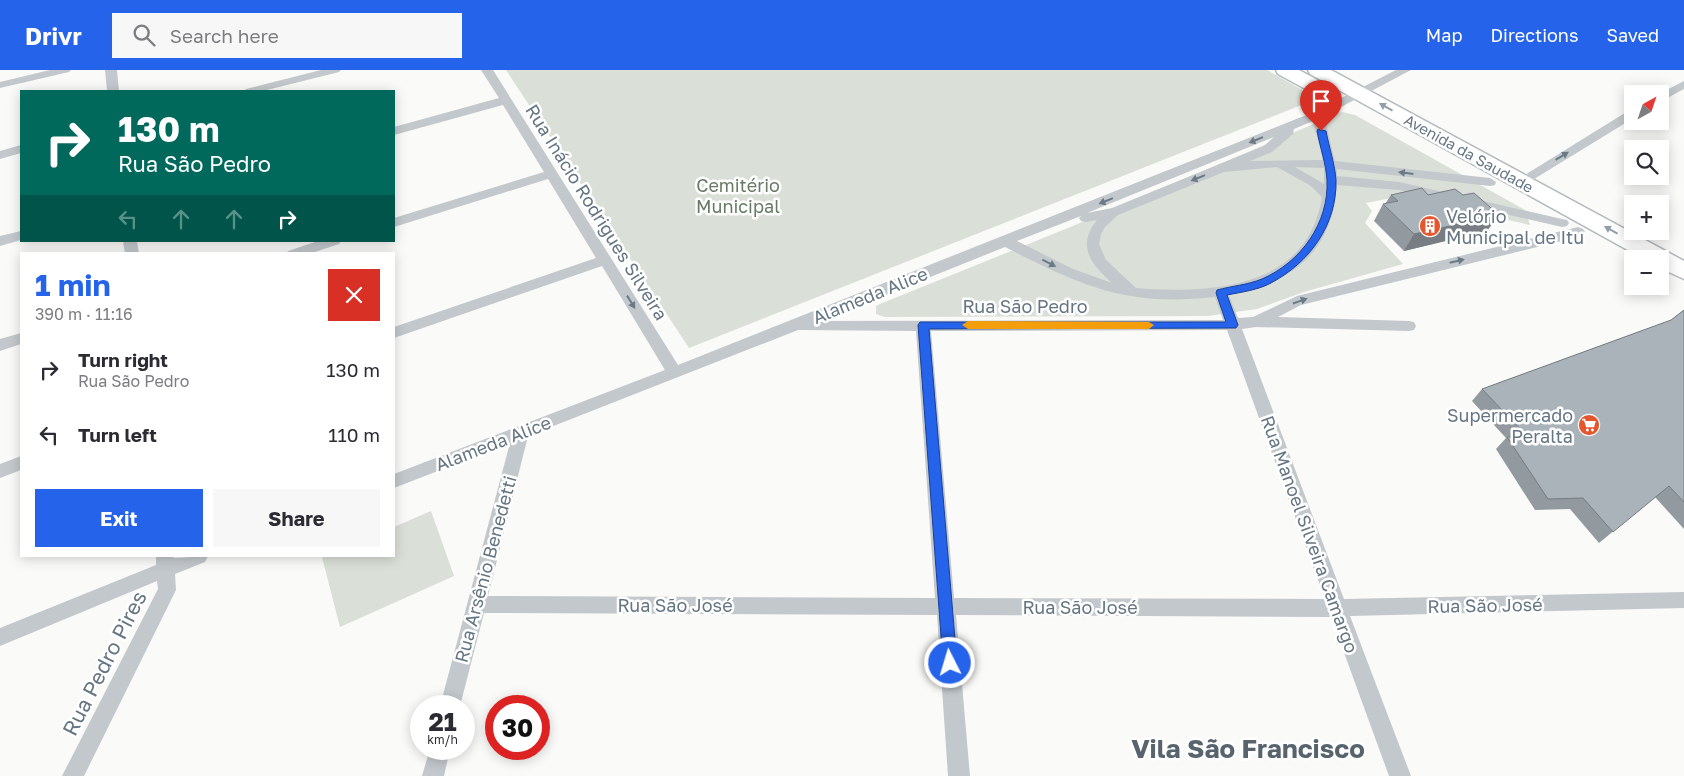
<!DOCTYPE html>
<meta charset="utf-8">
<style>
body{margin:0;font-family:"Golos Text",sans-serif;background:#f7f7f7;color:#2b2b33;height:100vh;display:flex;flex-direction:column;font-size:19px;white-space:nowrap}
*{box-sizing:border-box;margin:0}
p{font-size:16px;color:#7c7c81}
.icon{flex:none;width:28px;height:28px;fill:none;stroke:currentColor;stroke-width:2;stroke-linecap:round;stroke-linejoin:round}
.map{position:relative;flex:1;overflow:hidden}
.sheet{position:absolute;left:20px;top:182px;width:375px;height:305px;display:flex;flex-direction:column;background:#fff;border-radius:0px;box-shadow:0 2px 12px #0003}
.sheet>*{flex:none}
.hud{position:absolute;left:20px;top:20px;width:375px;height:152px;border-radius:0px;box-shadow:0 2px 12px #0003;background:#00695c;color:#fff;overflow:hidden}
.needle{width:32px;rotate:40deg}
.controls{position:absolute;left:1624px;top:15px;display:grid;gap:10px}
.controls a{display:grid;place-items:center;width:45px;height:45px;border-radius:0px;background:#fff;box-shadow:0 2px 12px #0003;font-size:25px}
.speed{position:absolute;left:410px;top:625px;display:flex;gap:10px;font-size:25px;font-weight:700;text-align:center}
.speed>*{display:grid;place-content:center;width:65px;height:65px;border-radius:50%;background:#fff;box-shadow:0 2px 12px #0003;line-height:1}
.speed small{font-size:12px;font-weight:400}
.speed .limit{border:8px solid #d22;background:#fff;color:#111}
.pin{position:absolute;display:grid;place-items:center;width:42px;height:42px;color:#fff;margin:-51px -21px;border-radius:50% 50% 50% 0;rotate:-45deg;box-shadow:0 0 5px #0007}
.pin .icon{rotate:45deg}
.me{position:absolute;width:55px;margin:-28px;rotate:355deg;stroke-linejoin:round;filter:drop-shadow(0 0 4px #0008)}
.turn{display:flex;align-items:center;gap:18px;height:105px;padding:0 15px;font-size:22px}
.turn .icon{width:65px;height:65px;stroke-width:2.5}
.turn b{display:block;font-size:35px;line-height:42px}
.lanes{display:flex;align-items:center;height:48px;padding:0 15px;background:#0003;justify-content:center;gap:25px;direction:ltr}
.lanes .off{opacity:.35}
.round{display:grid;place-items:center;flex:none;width:52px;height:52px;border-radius:0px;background:#f7f7f7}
.overview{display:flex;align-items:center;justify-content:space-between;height:85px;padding:0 15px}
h1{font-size:30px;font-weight:700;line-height:38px;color:#2563eb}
.action{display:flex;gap:10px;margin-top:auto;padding:10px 15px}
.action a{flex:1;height:58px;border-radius:0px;background:#2563eb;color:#fff;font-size:20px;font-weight:700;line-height:58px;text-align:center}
.action a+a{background:#f7f7f7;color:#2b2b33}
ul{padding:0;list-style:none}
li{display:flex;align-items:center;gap:15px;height:65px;padding:0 15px}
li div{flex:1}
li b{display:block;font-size:19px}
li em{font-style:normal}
header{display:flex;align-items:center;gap:30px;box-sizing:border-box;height:70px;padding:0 25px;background:#2563eb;color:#fff}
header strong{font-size:24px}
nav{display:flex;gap:28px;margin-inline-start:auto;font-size:18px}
.search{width:350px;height:45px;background:#f7f7f7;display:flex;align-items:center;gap:12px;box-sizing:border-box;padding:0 18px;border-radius:0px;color:#7c7c81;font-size:19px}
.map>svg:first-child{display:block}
.green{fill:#dadfd7}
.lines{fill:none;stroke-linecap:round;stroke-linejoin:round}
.primary-casing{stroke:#b5babe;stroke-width:3}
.minor{fill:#c3c8cc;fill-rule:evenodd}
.primary{fill:#fff;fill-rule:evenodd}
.wall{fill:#929a9f}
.shaded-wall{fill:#777d82}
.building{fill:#aab3b9;stroke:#777d82}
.oneway{fill:#939fa8}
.oneway2{fill:#6a7a87}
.route{fill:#2563eb;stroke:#184099}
.slow{fill:#f59e0b}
.labels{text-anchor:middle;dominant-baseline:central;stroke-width:5;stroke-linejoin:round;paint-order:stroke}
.far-street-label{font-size:15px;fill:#657683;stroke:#fff}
.park-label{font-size:18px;fill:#687a64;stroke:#fff}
.street-label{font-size:18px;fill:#657683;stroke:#fff}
.poi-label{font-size:18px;fill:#657683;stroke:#fff;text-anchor:start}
.near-street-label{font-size:21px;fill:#657683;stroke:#fff}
.near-district-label{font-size:26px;font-weight:bold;fill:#57646e;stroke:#fff}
</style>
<header>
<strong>Drivr</strong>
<div class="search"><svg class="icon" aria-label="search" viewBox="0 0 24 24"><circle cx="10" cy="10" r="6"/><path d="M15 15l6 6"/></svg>Search here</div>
<nav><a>Map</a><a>Directions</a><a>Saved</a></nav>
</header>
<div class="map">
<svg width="1684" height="706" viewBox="0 0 1684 706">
<rect width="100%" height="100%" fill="#fafaf8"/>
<g class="green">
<path d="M506,0H1267L1315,27L1314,30L689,278Z"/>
<path d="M1342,42L1355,45L1525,140L1530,155L1401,126L1366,133L1372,141L1365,153L1403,194L1304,222L1257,239L1208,246L885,247L876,244V236L880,234L1068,158Z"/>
<path d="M431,441L454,506L340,557L322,487L394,486V457Z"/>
</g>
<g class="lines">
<g class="primary-casing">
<g id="primary">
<path d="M1276,0H1299L1338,21L1340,25L1338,29L1331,31L1324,29L1278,4Z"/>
<path d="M1308,0H1331L1684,191V209L1660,198V189H1644L1310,4Z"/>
</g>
</g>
<g class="minor">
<path d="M50,0H71L69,2L0,18V12Z"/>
<path d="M105,0H117L119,21H107Z"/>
<path d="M321,0H341L339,2L263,21H244L246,19Z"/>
<path d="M481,0H493L678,295L1314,42L1396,0H1411L1324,46L1335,91L1490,108L1496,112L1495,115L1490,116L1337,99V106L1399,112L1562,149L1567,150L1569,153L1567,156L1562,157L1399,120L1337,115C1336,124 1335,135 1332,145C1316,197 1278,214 1229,225L1238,248L1253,247L1297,226L1578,157L1583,159L1585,162L1583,165L1578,167L1301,235L1278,247L1409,251L1414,252L1416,256L1414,260L1409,261L1256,257L1242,259L1344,529L1684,522V538L1350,546L1411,706H1389L1331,547L956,545L970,706H948L937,545L484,543L460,636H440L510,373L394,418V404L665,300L602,196L394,268V257L596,188L548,109L394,157V148L544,102L503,35L394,65V57L499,28ZM1313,51L1323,90L1250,91L1272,82L1293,64L1294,59ZM1274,67L1264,76L1112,138L1087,143ZM1277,97L1311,116L1322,127C1308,219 1211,224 1136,218L1106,190L1099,174L1101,164L1105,157L1118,145L1224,102ZM1295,97L1324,98V114ZM1081,146L1079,148L1081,151L1086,152L1097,150C1076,176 1091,194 1112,213L1073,199L1017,171ZM1005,177C1081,216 1127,237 1215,227L1223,250L821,251ZM798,260L916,261L935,528L488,526L528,366ZM1227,260L1325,529L954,528L931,261Z"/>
<path d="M1684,11V19L1660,32L1659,24Z"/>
<path d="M1628,41H1632V49L1526,114L1521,115L1515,111Z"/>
<path d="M21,75V83L0,89V81Z"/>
<path d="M21,161V170L0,176V166Z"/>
<path d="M123,171H137L139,184H125Z"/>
<path d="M318,171H341L339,174L309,184H286L288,181Z"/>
<path d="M21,263V274L0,281V269Z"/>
<path d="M21,386V400L0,408V394Z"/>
<path d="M156,486H174V488L208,486L205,492L175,504L176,520L84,706H62L158,519L157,511L0,576V558L156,495Z"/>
<path d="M430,679H450L444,706H422Z"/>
</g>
<use href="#primary" class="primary"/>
</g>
<g class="wall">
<path d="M1391,125H1428L1487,161L1404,181L1374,151L1383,134H1385Z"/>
<path d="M1684,240V459L1655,427L1599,473L1570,439L1535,440L1496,379L1506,368L1472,331L1482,319L1671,250Z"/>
</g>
<path class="shaded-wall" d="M1499,145L1487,161L1404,181L1414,164Z"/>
<g class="building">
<path d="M1422,118L1428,125L1455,119L1463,125L1474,123L1499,145L1414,164L1383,134L1398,131L1391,125Z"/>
<path d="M1684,240V432L1669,416L1613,462L1583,428L1548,429L1507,367H1528L1482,319L1671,250Z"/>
</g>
<defs><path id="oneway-solid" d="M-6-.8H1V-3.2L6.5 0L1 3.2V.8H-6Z" transform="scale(1.25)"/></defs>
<g class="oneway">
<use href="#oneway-solid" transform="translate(1386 37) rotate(-151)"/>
<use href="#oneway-solid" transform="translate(1611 160) rotate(-151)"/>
</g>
<g class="oneway2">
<use href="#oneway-solid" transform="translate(1256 70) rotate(158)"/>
<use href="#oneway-solid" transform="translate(1562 86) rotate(-31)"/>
<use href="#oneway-solid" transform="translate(1406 103) rotate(-173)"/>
<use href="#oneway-solid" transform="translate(1198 108) rotate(158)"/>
<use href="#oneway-solid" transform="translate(1106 131) rotate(158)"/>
<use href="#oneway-solid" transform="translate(1457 191) rotate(-13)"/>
<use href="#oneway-solid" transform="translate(1049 193) rotate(27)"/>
<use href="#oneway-solid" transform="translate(1300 231) rotate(-19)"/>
<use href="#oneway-solid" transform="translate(631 232) rotate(58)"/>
</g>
<path class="route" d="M1318,59L1326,61C1329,77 1335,95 1336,110C1337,155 1310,192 1271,213C1258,220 1242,222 1227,225L1238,255L1236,258L929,259L957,593L955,597L950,599L945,597L943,593L918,255L920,252H1226L1216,223L1217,220C1232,216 1247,215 1262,209C1301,192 1329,153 1327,110C1326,94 1320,77 1317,61Z"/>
<path class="slow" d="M968,251L1149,252L1154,255L1149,259H968L962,255Z"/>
<defs>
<g id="building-disc" transform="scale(1.125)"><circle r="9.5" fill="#e4572e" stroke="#fff"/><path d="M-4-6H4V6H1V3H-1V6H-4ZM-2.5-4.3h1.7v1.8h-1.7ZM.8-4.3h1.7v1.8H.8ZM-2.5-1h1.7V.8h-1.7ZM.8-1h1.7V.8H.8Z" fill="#fff"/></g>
<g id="supermarket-disc" transform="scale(1.125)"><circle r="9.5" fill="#e4572e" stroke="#fff"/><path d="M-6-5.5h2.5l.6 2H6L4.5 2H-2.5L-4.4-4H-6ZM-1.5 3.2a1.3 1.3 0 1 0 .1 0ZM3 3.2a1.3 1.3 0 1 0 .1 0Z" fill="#fff"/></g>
</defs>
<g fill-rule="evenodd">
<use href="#building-disc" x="1430" y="156"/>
<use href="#supermarket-disc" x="1589" y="355"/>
</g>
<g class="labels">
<g class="far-street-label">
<text transform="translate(1469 83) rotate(29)">Avenida da Saudade</text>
</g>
<g class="park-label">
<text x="738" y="115">Cemitério<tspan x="738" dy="21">Municipal</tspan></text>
</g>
<g class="street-label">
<text transform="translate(597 142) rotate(58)">Rua Inácio Rodrigues Silveira</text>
<text transform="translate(870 225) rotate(-22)">Alameda Alice</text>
<text x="1025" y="236">Rua São Pedro</text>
<text transform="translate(493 373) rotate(-21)">Alameda Alice</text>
<text transform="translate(1310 464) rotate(70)">Rua Manoel Silveira Camargo</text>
<text transform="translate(485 499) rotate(-75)">Rua Arsênio Benedetti</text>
<text x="675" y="535">Rua São José</text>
<text transform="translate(1485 535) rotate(-1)">Rua São José</text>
<text x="1080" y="537">Rua São José</text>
</g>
<g class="poi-label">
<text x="1446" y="146">Velório<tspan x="1446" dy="21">Municipal de Itu</tspan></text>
<text x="1573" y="345" text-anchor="end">Supermercado<tspan x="1573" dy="21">Peralta</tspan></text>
</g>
<g class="near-street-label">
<text transform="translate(104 593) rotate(-63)">Rua Pedro Pires</text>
</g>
<g class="near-district-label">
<text x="1248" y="678">Vila São Francisco</text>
</g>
</g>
</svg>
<div class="controls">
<a><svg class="needle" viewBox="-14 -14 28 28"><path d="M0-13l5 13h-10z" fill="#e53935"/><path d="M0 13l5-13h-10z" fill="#7c7c81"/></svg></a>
<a><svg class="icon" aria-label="search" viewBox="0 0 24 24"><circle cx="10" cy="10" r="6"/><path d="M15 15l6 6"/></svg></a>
<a>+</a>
<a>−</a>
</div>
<div class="speed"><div>21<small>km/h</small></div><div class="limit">30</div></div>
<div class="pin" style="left:1321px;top:61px;background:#d93025"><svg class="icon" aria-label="arrive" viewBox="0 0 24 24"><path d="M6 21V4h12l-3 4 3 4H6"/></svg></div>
<svg class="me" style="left:950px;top:593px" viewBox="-20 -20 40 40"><circle r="17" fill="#2563eb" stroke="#fff" stroke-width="3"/><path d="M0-11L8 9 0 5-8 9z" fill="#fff"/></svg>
<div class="hud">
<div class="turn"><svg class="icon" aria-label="right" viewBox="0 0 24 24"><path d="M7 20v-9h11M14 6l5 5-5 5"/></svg><div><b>130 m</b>Rua São Pedro</div></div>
<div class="lanes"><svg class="icon off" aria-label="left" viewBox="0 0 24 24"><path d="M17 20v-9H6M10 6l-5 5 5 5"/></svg><svg class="icon off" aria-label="ahead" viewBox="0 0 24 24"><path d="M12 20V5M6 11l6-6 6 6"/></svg><svg class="icon off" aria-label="ahead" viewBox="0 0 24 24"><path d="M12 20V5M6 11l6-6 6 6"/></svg><svg class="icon" aria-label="right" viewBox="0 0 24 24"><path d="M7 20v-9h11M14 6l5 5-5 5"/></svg></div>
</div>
<section class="sheet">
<div class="overview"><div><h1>1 min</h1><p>390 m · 11:16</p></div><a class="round" style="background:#d93025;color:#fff"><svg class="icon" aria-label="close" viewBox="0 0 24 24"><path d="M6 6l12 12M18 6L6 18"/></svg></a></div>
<ul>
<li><svg class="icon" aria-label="right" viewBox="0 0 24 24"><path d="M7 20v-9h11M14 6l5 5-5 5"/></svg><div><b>Turn right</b><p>Rua São Pedro</p></div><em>130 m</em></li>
<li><svg class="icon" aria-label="left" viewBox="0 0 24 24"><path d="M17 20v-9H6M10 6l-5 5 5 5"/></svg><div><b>Turn left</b></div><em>110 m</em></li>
</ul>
<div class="action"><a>Exit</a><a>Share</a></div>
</section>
</div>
